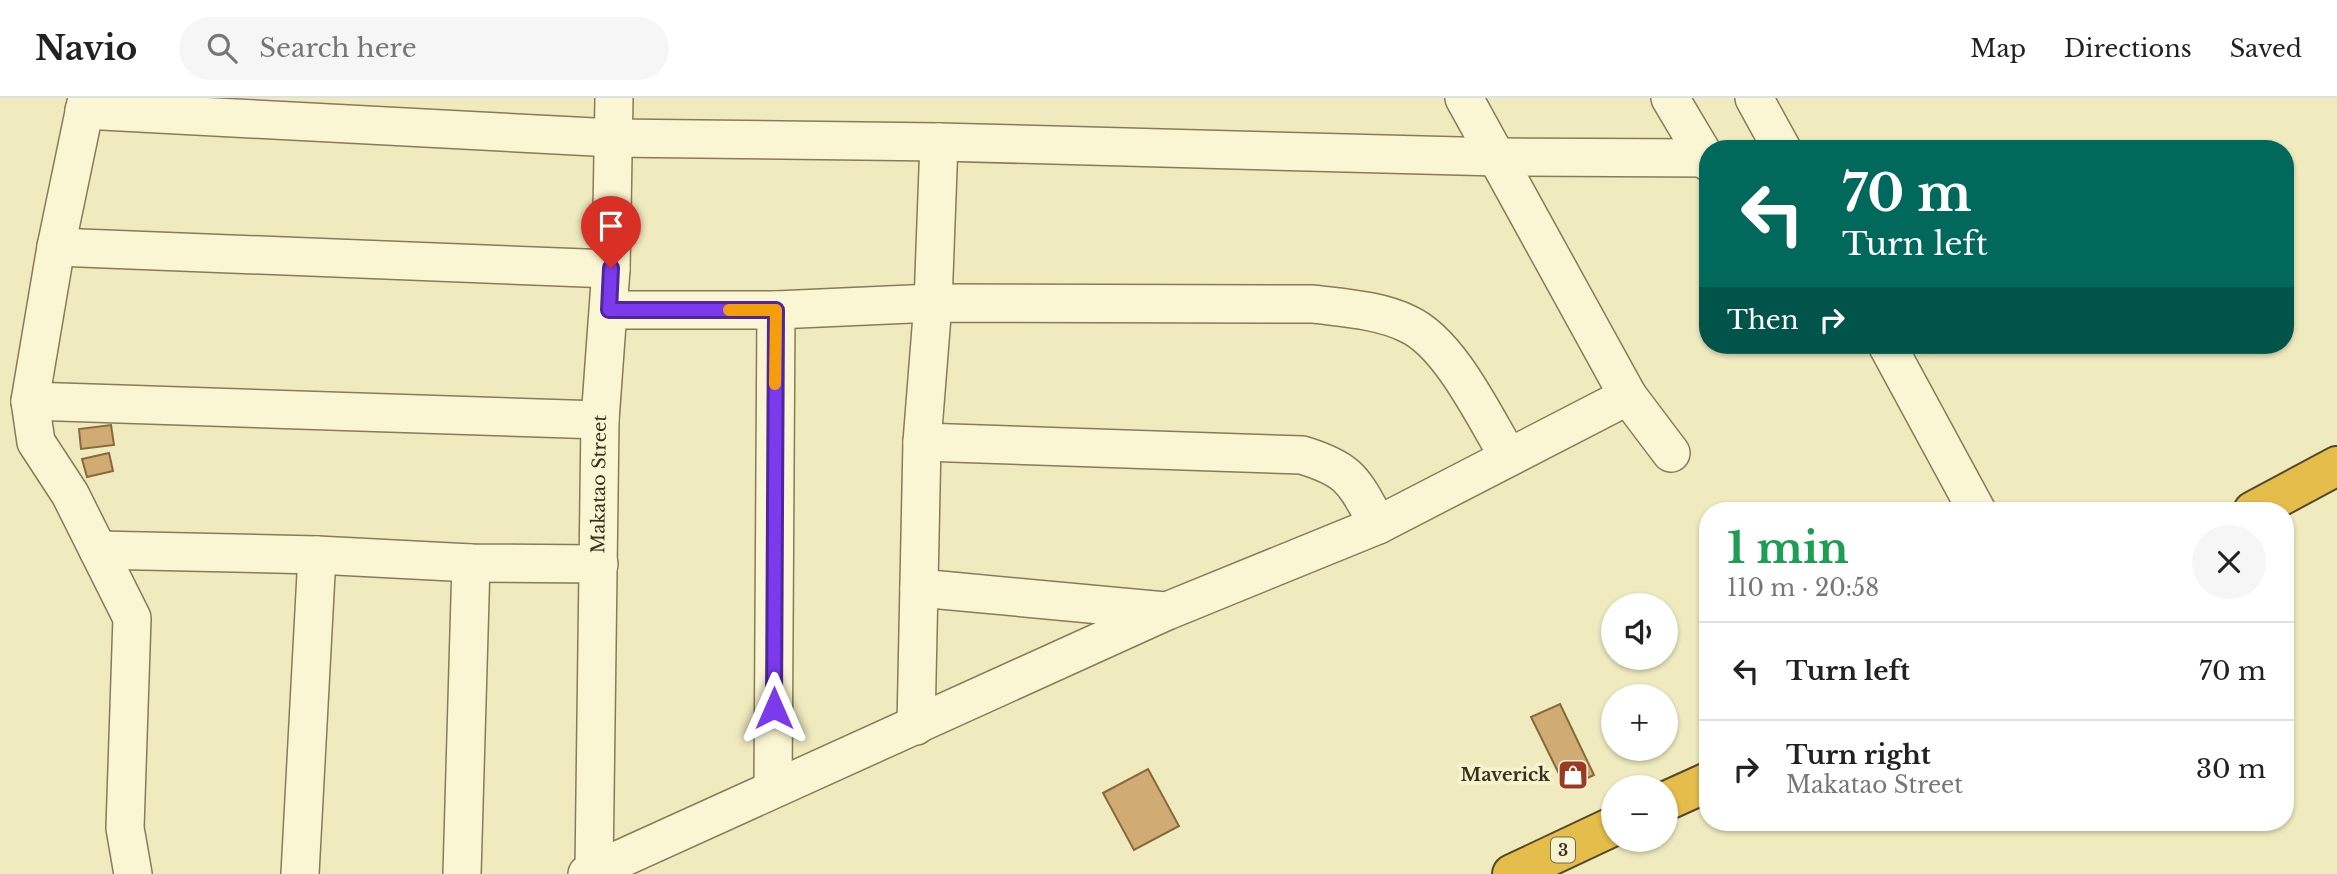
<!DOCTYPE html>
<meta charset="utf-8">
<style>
body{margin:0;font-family:"Libre Baskerville",serif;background:#f6f6f6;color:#222;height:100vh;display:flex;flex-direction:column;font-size:26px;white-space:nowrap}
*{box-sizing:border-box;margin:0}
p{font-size:23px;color:#767676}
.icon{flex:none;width:38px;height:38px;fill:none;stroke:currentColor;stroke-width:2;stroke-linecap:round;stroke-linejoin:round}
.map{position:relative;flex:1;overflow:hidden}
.panel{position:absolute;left:1699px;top:404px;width:595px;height:329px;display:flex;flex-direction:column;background:#fff;border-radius:28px;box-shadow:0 2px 5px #0004}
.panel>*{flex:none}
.top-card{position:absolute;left:1699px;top:42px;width:595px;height:214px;border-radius:28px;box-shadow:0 2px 5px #0004;background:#00695c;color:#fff;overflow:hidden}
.buttons{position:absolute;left:1601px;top:495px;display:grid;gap:14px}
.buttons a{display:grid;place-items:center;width:77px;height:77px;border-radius:50%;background:#fff;box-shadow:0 2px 5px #0004;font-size:35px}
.pin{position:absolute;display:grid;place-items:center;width:60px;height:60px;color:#fff;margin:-72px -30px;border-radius:50% 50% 50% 0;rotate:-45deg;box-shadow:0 0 7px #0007}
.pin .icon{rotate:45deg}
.me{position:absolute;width:77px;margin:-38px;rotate:0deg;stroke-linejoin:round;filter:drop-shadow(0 0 5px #0008)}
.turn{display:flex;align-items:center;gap:24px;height:147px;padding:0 28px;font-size:32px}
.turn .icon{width:91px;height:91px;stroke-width:2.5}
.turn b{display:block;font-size:49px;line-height:60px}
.then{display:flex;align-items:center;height:66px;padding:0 28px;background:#0003;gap:14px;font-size:26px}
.round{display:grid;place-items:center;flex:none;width:74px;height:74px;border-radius:37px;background:#f6f6f6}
.headline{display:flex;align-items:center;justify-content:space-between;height:119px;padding:0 28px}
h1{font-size:42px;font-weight:700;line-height:52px;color:#1e9e55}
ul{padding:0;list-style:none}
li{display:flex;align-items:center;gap:21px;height:98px;padding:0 28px;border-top:2px solid #e0e0e0}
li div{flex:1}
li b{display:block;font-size:26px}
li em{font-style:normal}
header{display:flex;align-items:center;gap:42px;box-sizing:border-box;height:98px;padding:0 35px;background:#fff;border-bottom:2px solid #e0e0e0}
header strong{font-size:33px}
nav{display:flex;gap:38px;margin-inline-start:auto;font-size:24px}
.search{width:490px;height:63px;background:#f6f6f6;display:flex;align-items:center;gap:18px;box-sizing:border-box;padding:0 24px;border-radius:38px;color:#767676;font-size:26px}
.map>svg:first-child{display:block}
.building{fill:#d0ab73;stroke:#89693c;stroke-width:2}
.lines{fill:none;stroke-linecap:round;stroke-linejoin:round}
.street-casing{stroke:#897b57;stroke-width:40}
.highway-casing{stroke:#57482c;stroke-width:42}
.street{stroke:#faf6d3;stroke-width:37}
.highway{stroke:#e4bd4b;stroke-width:38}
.route-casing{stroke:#51269a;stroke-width:18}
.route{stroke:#7c3aed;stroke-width:12}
.slow{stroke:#f59e0b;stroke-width:12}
.labels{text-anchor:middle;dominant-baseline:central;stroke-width:7;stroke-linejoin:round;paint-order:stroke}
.shield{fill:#f7f3cf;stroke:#716a52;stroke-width:2}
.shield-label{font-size:16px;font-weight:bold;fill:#382f1c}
.street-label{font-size:18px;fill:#382f1c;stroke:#f7f3cf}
.poi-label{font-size:18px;font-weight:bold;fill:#382f1c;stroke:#f7f3cf;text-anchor:end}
</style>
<header>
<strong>Navio</strong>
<div class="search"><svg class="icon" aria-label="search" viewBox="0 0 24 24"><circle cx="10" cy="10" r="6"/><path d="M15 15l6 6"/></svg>Search here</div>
<nav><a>Map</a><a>Directions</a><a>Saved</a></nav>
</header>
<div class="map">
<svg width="2337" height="776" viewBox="0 0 2337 776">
<rect width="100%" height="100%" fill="#f0eabf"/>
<g class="building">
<path d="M111,327L114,347L81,351L79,331Z"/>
<path d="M109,355L113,373L87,379L82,361Z"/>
<path d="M1560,606L1594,677L1566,690L1531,619Z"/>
<path d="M1148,671L1179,728L1134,752L1103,695Z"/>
</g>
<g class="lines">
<g class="street-casing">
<g id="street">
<path d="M87,0L56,149L30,303L36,344L70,396L132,520L125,730L133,776"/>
<path d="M1670,0L1708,64"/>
<path d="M1754,0L1782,51"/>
<path d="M84,12L613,40L939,44L1498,59L1708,60"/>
<path d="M56,149L611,171"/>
<path d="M609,212H776L933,205L1313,206C1344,210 1380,212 1408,226C1450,245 1485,320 1508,358"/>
<path d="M1887,247L1977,413"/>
<path d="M1628,298L1671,355"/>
<path d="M30,303L600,322"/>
<path d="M922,344L1302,357C1352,372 1354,384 1378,427"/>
<path d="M98,452L317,457L471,465L599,466"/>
<path d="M919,490L1165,513"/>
<path d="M916,628L922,344L933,205L939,44"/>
<path d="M773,690L776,212"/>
<path id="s1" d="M594,773L600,322L611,171L614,0"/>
<path d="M300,776L317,457"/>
<path d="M462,776L471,465"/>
<path d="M587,776L1167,513L1378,427L1628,298L1464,0"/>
</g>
</g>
<g class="highway-casing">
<g id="highway">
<path d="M2253,413L2337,368"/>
<path d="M1666,703L1708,684"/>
<path d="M1512,776L1614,728"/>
</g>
</g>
<use href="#street" class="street"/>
<use href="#highway" class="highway"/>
</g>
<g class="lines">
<g class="route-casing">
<path id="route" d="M611,170L609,212H776L774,610"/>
</g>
<use href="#route" class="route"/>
<path class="slow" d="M729,212H776L775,286"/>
</g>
<defs>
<g id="shop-square" transform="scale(1.575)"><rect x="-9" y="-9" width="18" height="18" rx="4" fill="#9b3a24" stroke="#f7f3cf"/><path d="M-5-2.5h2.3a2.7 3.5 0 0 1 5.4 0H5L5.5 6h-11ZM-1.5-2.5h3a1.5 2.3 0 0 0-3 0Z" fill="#fff"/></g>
</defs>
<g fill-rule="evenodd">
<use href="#shop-square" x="1573" y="677"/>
</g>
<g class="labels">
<rect class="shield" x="1551" y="739.5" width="24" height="25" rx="5"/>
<g class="shield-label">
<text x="1563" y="752">3</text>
</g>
<g class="street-label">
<text stroke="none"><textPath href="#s1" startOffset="387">Makatao Street</textPath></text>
</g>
<g class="poi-label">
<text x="1550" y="677">Maverick</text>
</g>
</g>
</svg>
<div class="buttons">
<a><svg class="icon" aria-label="sound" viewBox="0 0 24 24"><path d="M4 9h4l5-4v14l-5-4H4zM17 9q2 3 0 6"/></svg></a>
<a>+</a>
<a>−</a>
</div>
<div class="pin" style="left:611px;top:170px;background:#d93025"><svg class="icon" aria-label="arrive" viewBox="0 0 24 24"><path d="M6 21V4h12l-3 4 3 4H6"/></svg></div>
<svg class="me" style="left:774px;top:610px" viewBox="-20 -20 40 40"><path d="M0-17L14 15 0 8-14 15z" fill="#7c3aed" stroke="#fff" stroke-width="4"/></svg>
<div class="top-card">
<div class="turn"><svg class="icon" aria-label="left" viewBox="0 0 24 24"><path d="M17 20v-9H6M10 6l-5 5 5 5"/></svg><div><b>70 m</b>Turn left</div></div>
<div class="then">Then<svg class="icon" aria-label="right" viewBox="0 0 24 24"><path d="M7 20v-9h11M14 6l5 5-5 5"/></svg></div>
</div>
<section class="panel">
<div class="headline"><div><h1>1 min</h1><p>110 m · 20:58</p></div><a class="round"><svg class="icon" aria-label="close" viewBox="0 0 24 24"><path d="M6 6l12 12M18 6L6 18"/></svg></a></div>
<ul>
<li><svg class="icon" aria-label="left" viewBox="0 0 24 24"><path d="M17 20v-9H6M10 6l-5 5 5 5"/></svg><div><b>Turn left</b></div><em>70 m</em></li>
<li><svg class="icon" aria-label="right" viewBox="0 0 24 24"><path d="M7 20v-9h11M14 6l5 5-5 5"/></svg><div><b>Turn right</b><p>Makatao Street</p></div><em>30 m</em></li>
</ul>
</section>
</div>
